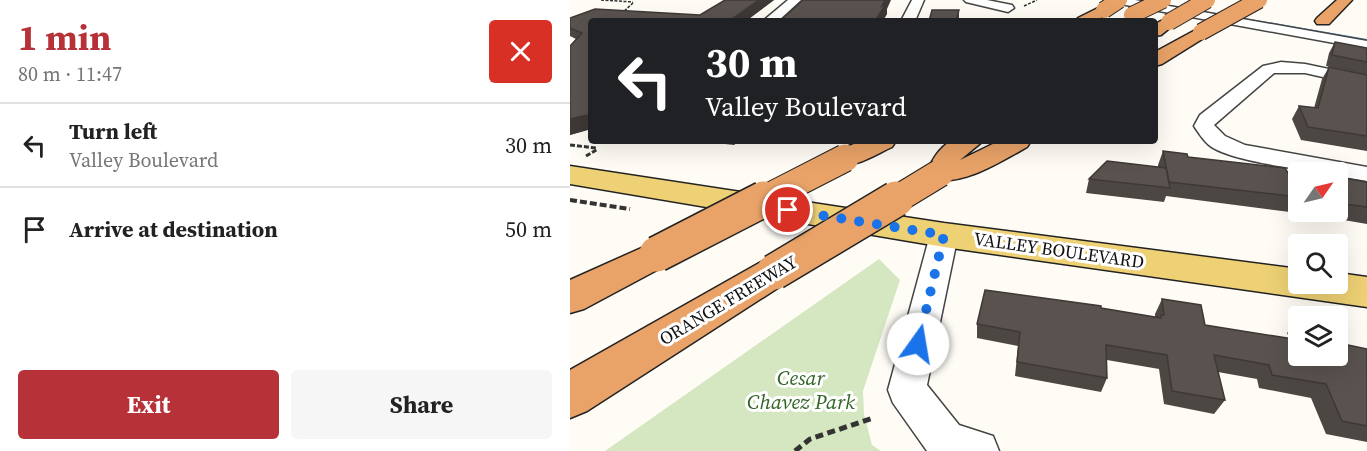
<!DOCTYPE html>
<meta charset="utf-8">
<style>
body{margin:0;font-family:"Source Serif 4",serif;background:#f6f6f6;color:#222;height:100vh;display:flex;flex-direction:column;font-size:22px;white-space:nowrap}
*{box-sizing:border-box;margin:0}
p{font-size:20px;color:#767676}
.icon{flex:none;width:33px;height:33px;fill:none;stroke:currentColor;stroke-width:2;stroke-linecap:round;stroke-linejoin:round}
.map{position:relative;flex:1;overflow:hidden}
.side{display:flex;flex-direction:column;background:#fff;width:570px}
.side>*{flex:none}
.guide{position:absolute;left:18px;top:18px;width:570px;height:126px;border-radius:6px;box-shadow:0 6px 24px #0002;background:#202124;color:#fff;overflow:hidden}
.needle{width:39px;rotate:56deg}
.controls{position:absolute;left:718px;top:162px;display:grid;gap:12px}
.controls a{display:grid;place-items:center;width:60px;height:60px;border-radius:6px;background:#fff;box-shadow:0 6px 24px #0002;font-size:30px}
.pin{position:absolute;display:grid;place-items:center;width:51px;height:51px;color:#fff;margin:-26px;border:3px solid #fff;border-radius:50%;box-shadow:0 2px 6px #0007}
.me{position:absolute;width:66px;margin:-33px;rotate:13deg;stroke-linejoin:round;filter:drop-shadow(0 0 4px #0008)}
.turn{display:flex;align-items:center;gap:21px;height:126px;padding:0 18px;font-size:27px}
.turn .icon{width:78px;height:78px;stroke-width:2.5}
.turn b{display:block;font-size:42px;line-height:51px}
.round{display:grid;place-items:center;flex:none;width:63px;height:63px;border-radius:6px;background:#f6f6f6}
.head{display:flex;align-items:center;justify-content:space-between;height:102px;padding:0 18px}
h1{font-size:36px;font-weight:700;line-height:45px;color:#b73238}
.primary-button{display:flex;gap:12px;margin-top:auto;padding:12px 18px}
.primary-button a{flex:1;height:69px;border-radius:6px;background:#b73238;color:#fff;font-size:24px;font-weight:700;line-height:69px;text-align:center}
.primary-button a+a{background:#f6f6f6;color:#222}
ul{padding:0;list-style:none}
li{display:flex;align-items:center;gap:18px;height:84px;padding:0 18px;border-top:2px solid #e0e0e0}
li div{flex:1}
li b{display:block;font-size:22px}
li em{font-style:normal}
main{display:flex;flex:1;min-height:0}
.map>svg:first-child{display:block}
.green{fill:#d4e7c0}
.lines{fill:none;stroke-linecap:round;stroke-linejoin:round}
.stream{fill:#4a93c4;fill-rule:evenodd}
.minor-casing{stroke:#444;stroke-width:3}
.major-casing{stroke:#222;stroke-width:3}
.highway-casing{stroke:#222;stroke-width:3}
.path-far3{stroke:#333;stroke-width:1.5;stroke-dasharray:3 1.5;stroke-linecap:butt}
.path-far2{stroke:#333;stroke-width:3;stroke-dasharray:5 2;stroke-linecap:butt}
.path-far1{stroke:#333;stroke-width:4;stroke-dasharray:7 3;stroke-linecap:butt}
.path{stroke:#333;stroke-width:5;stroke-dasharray:8 4.5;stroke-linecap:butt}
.minor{fill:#fff;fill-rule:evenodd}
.major{fill:#eed175;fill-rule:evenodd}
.highway{fill:#e9a368;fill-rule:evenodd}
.highway-bridge-far2-casing{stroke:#222;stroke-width:18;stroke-linecap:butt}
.highway-bridge-far1-casing{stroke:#222;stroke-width:29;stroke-linecap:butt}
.highway-bridge-casing{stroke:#222;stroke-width:38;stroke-linecap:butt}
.highway-bridge-far2{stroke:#e9a368;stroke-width:16}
.highway-bridge-far1{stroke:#e9a368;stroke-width:27}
.highway-bridge{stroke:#e9a368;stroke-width:35}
.wall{fill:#4d4743}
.shaded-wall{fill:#3e3937}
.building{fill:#59524e;stroke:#3e3937;stroke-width:1.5}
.route{stroke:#1a73e8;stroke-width:10;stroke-dasharray:0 18}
.labels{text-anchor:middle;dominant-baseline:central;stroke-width:6;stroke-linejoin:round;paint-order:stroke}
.street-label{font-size:18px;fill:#111;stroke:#fff}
.near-park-label{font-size:21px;font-style:italic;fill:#326425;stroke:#fff}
</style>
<main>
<section class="side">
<div class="head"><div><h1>1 min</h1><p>80 m · 11:47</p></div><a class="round" style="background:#d93025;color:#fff"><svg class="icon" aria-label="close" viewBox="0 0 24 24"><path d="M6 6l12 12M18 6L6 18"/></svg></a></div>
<ul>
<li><svg class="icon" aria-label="left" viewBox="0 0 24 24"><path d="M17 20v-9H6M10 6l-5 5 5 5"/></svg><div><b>Turn left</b><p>Valley Boulevard</p></div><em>30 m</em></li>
<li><svg class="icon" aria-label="arrive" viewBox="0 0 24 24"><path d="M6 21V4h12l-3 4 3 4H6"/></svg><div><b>Arrive at destination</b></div><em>50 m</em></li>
</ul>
<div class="primary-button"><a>Exit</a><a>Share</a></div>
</section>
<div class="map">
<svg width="797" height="451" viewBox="0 0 797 451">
<rect width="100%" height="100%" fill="#fefcf5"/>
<path class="green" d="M309,259L330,280L293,391L294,414L302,445L311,451H35Z"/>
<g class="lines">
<path class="stream" d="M588,3L797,39V41L589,5Z"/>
<g class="minor-casing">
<g id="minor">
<path d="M218,0H231L208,21H193Z"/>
<path d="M342,0H354L345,21H331Z"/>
<path d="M394,0H417L442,5L444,8L438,12L396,2Z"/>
<path d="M539,0H565L797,41V49L545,3Z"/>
<path d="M0,36L16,44L5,55L0,57Z"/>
<path d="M711,62L735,64L797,77V87L735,73H704L644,125L655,136L675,145L797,167V181L768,176V172C741,172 658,161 639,145C633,140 628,132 624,126L630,115L693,66Z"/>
<path d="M374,226L384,228L388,235L357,385L389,425L423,436L429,451H357L323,403L318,390L360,235L364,228Z"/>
</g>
</g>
<g class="major-casing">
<path id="major" d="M0,166L374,223L729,269V284H768V273L797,277V307L374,247L0,184Z"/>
</g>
<g class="highway-casing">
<g id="highway">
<path d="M767,0H782L759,24H747L745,21L747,18Z"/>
<path d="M534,5L542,10L526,21H506L508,18Z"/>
<path d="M599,17L607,22L591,35L585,36V24Z"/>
<path d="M631,27L639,32L637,36L592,64L585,66V52Z"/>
<path d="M291,141H326L322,147C304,155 285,169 265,164L261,158L265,152Z"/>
<path d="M381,141H413L390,160L429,141H461L457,147C430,162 392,187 360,179L356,173C363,159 368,149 381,141Z"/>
<path d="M87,241L100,245L105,254L100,263L14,309L0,313V280Z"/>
<path d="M204,258L217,262L222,272L217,282L17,411L0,418V370L191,262Z"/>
</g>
</g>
<g class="path-far3">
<path d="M31,0L63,2"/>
<path d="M454,6L467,0"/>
<path d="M51,14L64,2"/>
</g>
<g class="path-far2">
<path d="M0,145L26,148"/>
<path d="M16,156L28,149"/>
<path d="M0,200L5,201"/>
</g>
<path class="path-far1" d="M0,200L60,209"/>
<path class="path" d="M225,451L240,439L303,418"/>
<use href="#minor" class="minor"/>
<use href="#major" class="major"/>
<use href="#highway" class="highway"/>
<g class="highway-bridge-far2-casing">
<g id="highway-bridge-far2">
<path d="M534,10L549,0"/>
<path d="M562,15L593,0"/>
<path d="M599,22L637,0"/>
<path d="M631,32L689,0"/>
</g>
</g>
<g class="highway-bridge-far1-casing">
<g id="highway-bridge-far1">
<path d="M191,201L275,158"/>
<path d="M324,201L370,173"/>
</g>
</g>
<g class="highway-bridge-casing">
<g id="highway-bridge">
<path d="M87,254L194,199"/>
<path d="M204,272L326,199"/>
</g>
</g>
<use href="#highway-bridge-far2" class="highway-bridge-far2"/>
<use href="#highway-bridge-far1" class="highway-bridge-far1"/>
<use href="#highway-bridge" class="highway-bridge"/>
</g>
<g class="wall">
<path d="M155,0H204L176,21H21V129L0,135V46L7,39L0,35V18L130,15Z"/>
<path d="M765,42L797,48V75L756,66L759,53Z"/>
<path d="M759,67L797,75V151L731,140L722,119L729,106L744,108L752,79Z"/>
<path d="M128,141H168L164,145Z"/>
<path d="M593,151L618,157L729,179V212H768V177L797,182V224L762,218L760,221L730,217L728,213L596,196L594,202L516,193L519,179L588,167V165Z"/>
<path d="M592,299L635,325L720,339L717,333L729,319V356L778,345L797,349V442L756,434L741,398L689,388L687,379L648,372L655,400L644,414L594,404L589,369L537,360V378L531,392L445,376L448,346L407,338V324L531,308L585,317V314Z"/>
</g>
<g class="shaded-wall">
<path d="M189,0H204L176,21H159Z"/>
<path d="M315,0H321L317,9V14L313,21H305Z"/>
<path d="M389,10V21H386Z"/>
<path d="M17,115L21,122V129L0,135V119Z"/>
<path d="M162,141H168L164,145Z"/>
</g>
<g class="building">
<path d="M155,0H189L159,21H21V116L17,115L0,119V46L12,33L0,28V18L25,9L130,15Z"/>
<path d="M233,0H315L312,6L316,4L305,21H210Z"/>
<path d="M362,10H389L386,21H359Z"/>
<path d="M765,42L797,48V62L762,55Z"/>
<path d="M759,67L797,75V136L738,127L729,106L748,108Z"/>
<path d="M593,151L617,154L618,157L715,168L721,178L729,179V197L599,182Z"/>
<path d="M537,161L596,168L600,188L519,179Z"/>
<path d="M768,177L797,182V207L768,203L771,206H768Z"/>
<path d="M415,290L531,306V308L591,318V315H594L592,299L631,305L635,325L729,340V356H768V325L778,345L797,349V426L772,421L756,384L702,375L699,365L644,355L655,400L602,391L597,355L536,345L537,378L447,362L450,332L407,324Z"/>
</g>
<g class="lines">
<path class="route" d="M218,210L374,235L348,344"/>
</g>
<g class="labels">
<g class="street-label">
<text transform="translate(489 250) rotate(8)">VALLEY BOULEVARD</text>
<text transform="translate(158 300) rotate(-31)">ORANGE FREEWAY</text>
</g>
<g class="near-park-label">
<text x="231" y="377">Cesar<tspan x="231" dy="24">Chavez Park</tspan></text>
</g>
</g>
</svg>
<div class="controls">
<a><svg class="needle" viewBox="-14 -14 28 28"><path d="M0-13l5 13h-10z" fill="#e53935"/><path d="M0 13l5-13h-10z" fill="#767676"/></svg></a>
<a><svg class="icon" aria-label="search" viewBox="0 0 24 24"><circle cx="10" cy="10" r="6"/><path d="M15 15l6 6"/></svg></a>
<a><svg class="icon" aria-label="layers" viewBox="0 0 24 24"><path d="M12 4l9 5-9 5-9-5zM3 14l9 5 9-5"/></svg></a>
</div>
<div class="pin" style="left:218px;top:210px;background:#d93025"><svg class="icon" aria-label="arrive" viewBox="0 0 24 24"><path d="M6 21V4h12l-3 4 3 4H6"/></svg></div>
<svg class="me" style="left:348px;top:344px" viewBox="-20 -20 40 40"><circle r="19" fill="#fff"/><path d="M0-13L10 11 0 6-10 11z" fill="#1a73e8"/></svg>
<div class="guide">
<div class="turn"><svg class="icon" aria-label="left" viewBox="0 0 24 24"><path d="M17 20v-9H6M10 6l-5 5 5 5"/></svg><div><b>30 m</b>Valley Boulevard</div></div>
</div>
</div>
</main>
